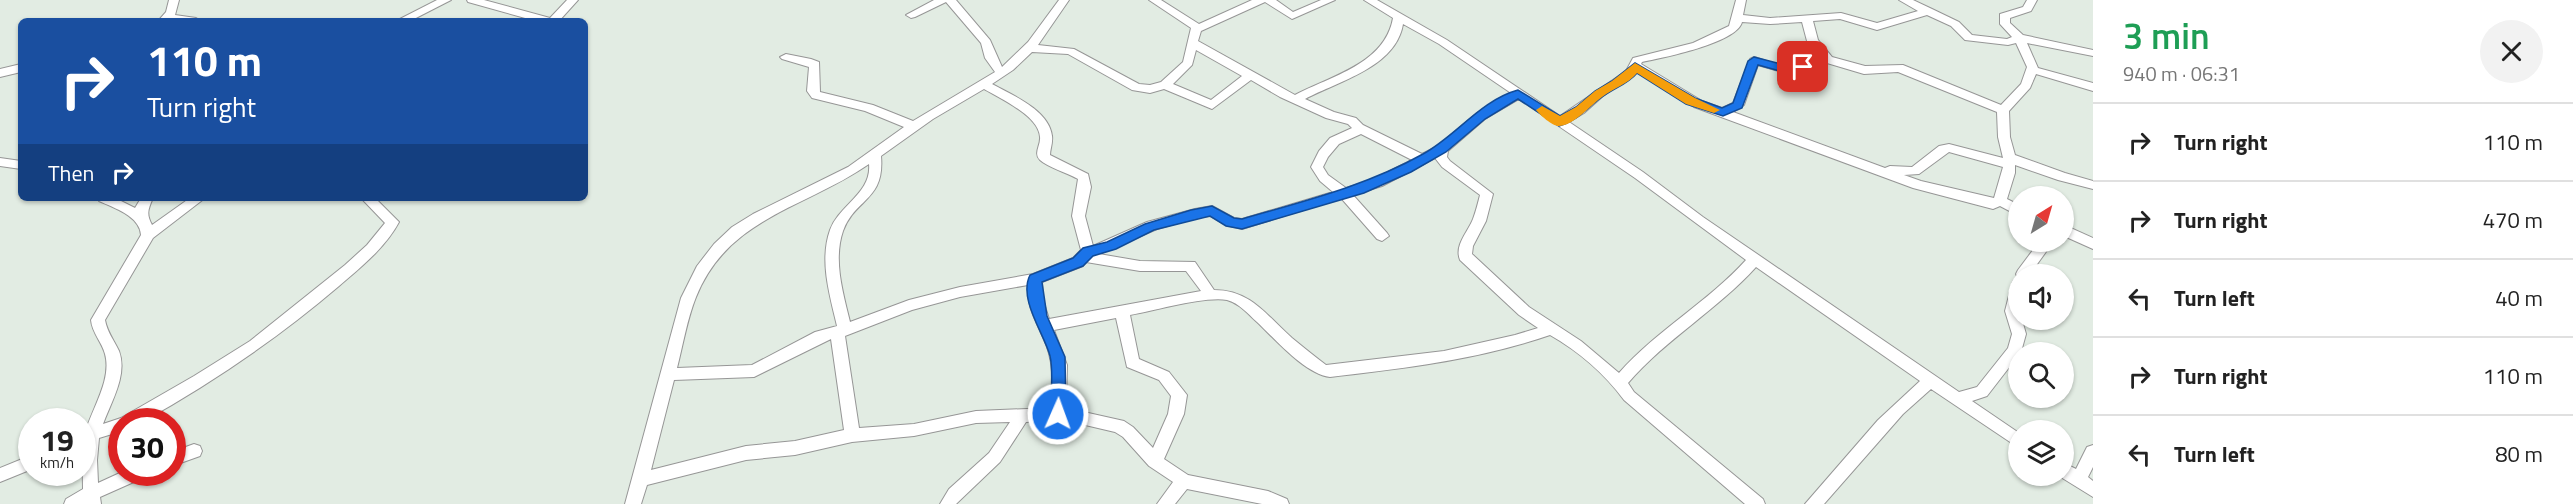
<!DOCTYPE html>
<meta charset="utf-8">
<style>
body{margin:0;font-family:"Titillium Web",sans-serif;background:#f2f2f2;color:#222;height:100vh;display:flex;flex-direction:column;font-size:22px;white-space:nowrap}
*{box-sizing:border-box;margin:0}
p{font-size:20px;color:#767676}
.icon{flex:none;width:33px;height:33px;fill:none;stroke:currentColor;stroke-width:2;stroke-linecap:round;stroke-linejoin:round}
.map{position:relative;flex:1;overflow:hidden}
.panel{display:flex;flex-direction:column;background:#fff;width:480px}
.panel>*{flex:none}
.guide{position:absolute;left:18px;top:18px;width:570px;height:183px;border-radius:9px;box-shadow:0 2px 4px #0004;background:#1a4fa0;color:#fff;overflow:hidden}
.needle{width:39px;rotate:37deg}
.controls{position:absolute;left:2008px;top:186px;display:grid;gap:12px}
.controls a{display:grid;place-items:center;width:66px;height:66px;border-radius:50%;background:#fff;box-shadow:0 2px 4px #0004;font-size:30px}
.speed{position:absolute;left:18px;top:408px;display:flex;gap:12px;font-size:30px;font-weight:700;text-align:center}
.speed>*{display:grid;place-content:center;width:78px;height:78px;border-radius:50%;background:#fff;box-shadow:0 2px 4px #0004;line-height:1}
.speed small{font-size:15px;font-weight:400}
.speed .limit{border:9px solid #d22;background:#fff;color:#111}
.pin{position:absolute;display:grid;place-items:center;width:51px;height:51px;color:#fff;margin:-26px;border-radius:12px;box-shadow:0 3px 9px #0006}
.me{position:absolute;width:66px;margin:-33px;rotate:2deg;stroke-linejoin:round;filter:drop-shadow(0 0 4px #0008)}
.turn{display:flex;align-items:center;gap:21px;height:126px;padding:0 30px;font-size:27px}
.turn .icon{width:78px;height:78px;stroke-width:2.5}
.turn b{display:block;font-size:42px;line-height:51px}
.then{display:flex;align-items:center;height:57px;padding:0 30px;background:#0003;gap:12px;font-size:22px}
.round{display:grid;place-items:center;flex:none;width:63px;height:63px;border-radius:32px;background:#f2f2f2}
.head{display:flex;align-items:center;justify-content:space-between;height:102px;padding:0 30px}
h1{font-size:36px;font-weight:600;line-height:45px;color:#1e9e55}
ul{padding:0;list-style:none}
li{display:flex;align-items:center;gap:18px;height:78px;padding:0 30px;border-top:2px solid #e0e0e0}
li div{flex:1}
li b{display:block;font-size:22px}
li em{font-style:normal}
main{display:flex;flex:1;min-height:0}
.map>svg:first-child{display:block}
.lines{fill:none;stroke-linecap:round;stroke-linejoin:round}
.minor-casing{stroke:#969696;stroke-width:2}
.minor{fill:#fff;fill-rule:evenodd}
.route{fill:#1a73e8;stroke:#114b97;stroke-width:1.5}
.slow{fill:#f59e0b}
</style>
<main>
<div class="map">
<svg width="2093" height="504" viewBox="0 0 2093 504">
<rect width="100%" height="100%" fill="#e2ece3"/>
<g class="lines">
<g class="minor-casing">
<g id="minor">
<path d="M169,0H179L175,15L196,18L201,21H158L166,12Z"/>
<path d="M437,0H451L410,21H396Z"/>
<path d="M467,0H484L550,18L567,0H578L559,21H536L468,2Z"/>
<path d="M934,0H956L990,40L1002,67L1028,42L1059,0H1069L1038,45L1074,49L1139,84L1150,85L1161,82L1183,62L1191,28L1149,0H1161L1199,24L1252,0H1276L1293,12L1321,0H1335L1292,19L1265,2L1201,31L1198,41L1295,95C1331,76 1385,64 1393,18L1364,0H1377L1447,40L1560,116L1626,71L1633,58L1693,43L1729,26L1736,0H1746L1743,15L1770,18L1841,13L1877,23L1918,11L1899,0H1913L1932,9L1959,22L1972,35L2007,39L2012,37L2000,24V14L2023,7L2027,0H2037L2031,11L2010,18V23L2023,35L2093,50V56L2027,43L2038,68L2093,83V91L2036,74L2030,88L2009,111L2010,137L2015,155L2065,173L2093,181V189L2058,180L2015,165V173L2007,199L2019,205V216L2000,206L1993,209L1913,188L1694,107L1637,72L1603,96L1584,113L1569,122L1643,172L1703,217L1959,392L1977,387L2008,348L2012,334L2005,311L2012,284L2014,280L2019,279V320H2022L2026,334L2021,352L1987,396L1972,401L2019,433V448L1931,389L1903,414L1824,504H1805L1878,420L1920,381L1756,267C1717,310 1666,339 1628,383L1634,392L1763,499L1765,504H1745L1624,400C1605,374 1578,351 1550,335C1478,360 1405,368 1330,377C1305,374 1275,339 1257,322C1248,314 1239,303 1227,300C1204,296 1154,311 1130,315L1139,359L1169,372L1187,395L1184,414L1164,459L1188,475L1268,491L1287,499L1289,504H1262L1187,489L1175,504H1157L1173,482L1149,466L1123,437L1115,432L1064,420L1026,422L1000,462L956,504H940L949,489L989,453L1010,422L976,423L914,436L852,442L795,455L746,460L647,485L641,504H625L681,298L697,266L714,244L732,227L753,214L848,167L904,127L865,111L812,98L807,91L809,67L782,59L780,57L786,54L811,59L819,62L820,92L873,105L913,121L995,72L985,58L981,43L946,2L915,17L911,18L906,15ZM1927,15L1951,26L1965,40L2008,45L2016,43L2027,67L2021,84L2001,105L1903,65L1865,66L1832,57L1818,40L1813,21L1840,19L1877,30ZM1742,22L1770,24L1802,22L1807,41L1819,56C1804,57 1803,64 1793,66C1781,68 1766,60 1754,57L1750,59L1733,103L1722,108L1702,101L1641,64L1642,62C1662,58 1737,43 1742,22ZM1403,24L1439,44L1511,93L1477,113L1438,146L1422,154L1363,125L1356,118L1334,112L1305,99C1339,81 1396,67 1403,24ZM1196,50L1242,76L1211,100L1173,84L1192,65ZM1032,52L1068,54L1132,90L1150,93L1164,89L1212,109L1251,80L1280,97L1326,118L1348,124L1352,128L1330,138L1319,151L1311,167L1320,181L1333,192L1242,219L1234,218L1212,206L1195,209L1147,222L1093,246L1085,216L1091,187L1088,174L1050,155C1050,149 1053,143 1052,136C1049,110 1012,95 992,84L1013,70ZM1813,63H1827L1864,74L1898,72L1997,112L1998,137L2003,158L1949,144L1939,146L1912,167L1890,166L1885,168L1733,112L1744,105L1758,65C1779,71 1795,79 1813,63ZM984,89C1001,99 1039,116 1040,137C1041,145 1033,153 1040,160C1047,167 1068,173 1078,179L1072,216L1081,250L1073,258L1033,274L960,287L909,300L850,322C843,293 833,260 843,231C855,198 885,201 881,156L933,119ZM1519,99L1635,178L1746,260C1708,302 1657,330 1619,373L1581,341L1529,307L1472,254L1473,246L1486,221L1493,194L1450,161L1447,157L1448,151L1485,119ZM1361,134L1412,160L1372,180L1346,188L1328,175L1323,167L1328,157L1339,144ZM1949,152L2003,167L1994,198L1921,181L1904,175L1919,174ZM1435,158L1442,167L1480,195C1478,203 1476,211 1473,219C1468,232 1454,245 1460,260L1519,315L1538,328L1515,335L1444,351L1326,365C1314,356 1303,347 1292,338C1267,316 1251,290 1214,290L1195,262L1140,261L1099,254L1157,229L1195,218L1210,216L1226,225L1242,229L1341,198L1377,239L1382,241L1389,236L1387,233L1353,195L1382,186ZM869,164C872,193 839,205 830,230C819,261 830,296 837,326L815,332L752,365L677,368C683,345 687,319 696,297C728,217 806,208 869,164ZM1086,262L1140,271H1186L1201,291L1049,319L1043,300L1042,282L1083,266ZM1028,285C1026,309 1040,327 1047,347C1054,367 1053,388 1051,408L976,411L914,424L859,428L845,336L912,310L960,297ZM1116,318L1127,367L1159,380L1171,396L1168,414L1153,448L1133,427L1124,421L1066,408L1067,365L1054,330ZM831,339L844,430L795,441L746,446L651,470L674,380L754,377Z"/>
<path d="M21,64V72L0,77V69Z"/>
<path d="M0,158L21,161V169L0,166Z"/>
<path d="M98,198H115L135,208L141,198H153C148,209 146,214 152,225L190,198H205L153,238L105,320C107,332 114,340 119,351C128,375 111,402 103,424L121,418L194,376L250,341L345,265L367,245L385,223L361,198H375L399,222C385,248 361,267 339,286C278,338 212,383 142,422H122V431L99,438L97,460L98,483L122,472H147L145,477L100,497L101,504H64L66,499L83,489L82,431L86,430C93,407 112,379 105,354C102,342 92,333 91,320L141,235C140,216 114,208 99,201Z"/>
<path d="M2064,225L2093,238V249L2064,236Z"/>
<path d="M2039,242H2053L2030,274H2019L2018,278L2016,274L2018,270Z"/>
<path d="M194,444L200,446L202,451L200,456L172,466V452Z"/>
<path d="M2093,445V467L2088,477L2093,481V497L2059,476H2064V463L2076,469L2087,447Z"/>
<path d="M32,455V469L0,482V468Z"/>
</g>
</g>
<use href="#minor" class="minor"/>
</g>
<path class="route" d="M1754,57L1793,67L1803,63L1809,67L1794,75L1758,65L1742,108L1723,116L1686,104L1637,73C1628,84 1614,88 1602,97C1588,107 1577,121 1559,126L1518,99L1485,119L1446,152L1411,172L1364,193L1242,229L1226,226L1210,216L1154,230L1116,249L1093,256L1083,266L1042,282L1047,316L1065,357L1066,414L1064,418L1058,420L1053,418L1051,414C1050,396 1054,373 1050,356C1044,333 1018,299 1030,275L1073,258L1083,248L1107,242L1145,224L1191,210L1212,206L1234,218L1242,219C1304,201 1366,186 1423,154C1456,136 1481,100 1518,90L1560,116L1576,107L1595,91L1612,81L1635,63L1695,98L1722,108L1733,103L1748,61Z"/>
<path class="slow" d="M1635,63L1695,98L1720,110L1714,113L1686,104L1637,73C1628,84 1614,88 1602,97C1592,104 1573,126 1559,126C1552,126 1540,115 1536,110L1542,106L1560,116L1576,107L1595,91L1612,81Z"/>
</svg>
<div class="controls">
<a><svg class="needle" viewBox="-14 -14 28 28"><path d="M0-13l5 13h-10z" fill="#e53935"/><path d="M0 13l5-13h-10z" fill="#767676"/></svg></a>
<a><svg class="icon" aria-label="sound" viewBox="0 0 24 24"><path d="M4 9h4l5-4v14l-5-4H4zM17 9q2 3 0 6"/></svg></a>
<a><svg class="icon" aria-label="search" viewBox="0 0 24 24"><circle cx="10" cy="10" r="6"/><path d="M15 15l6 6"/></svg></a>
<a><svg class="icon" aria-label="layers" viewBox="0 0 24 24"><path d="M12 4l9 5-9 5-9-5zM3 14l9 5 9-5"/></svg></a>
</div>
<div class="speed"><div>19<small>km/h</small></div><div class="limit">30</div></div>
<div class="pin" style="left:1803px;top:67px;background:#d93025"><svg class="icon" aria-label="arrive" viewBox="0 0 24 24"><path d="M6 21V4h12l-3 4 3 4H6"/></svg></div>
<svg class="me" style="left:1058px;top:414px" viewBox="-20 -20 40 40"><circle r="17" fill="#1a73e8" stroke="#fff" stroke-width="3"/><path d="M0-11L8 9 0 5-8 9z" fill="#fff"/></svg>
<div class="guide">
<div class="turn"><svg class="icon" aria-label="right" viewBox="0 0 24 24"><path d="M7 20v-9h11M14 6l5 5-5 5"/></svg><div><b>110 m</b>Turn right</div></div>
<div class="then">Then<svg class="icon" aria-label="right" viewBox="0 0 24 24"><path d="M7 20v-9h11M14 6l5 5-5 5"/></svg></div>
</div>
</div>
<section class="panel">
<div class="head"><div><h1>3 min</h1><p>940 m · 06:31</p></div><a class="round"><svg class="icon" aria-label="close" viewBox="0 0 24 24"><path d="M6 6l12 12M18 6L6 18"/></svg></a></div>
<ul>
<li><svg class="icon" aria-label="right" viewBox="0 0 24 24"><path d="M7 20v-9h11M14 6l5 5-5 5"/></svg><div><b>Turn right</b></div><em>110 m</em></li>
<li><svg class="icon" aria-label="right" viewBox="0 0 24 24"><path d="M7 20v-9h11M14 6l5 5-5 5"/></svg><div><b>Turn right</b></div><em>470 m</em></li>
<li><svg class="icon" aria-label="left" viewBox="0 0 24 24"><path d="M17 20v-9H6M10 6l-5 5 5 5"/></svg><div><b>Turn left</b></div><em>40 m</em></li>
<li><svg class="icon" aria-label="right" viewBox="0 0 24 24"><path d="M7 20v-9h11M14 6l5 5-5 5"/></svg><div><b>Turn right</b></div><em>110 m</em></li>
<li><svg class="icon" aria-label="left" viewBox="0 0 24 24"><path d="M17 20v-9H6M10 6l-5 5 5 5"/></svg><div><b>Turn left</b></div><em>80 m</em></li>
</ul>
</section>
</main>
